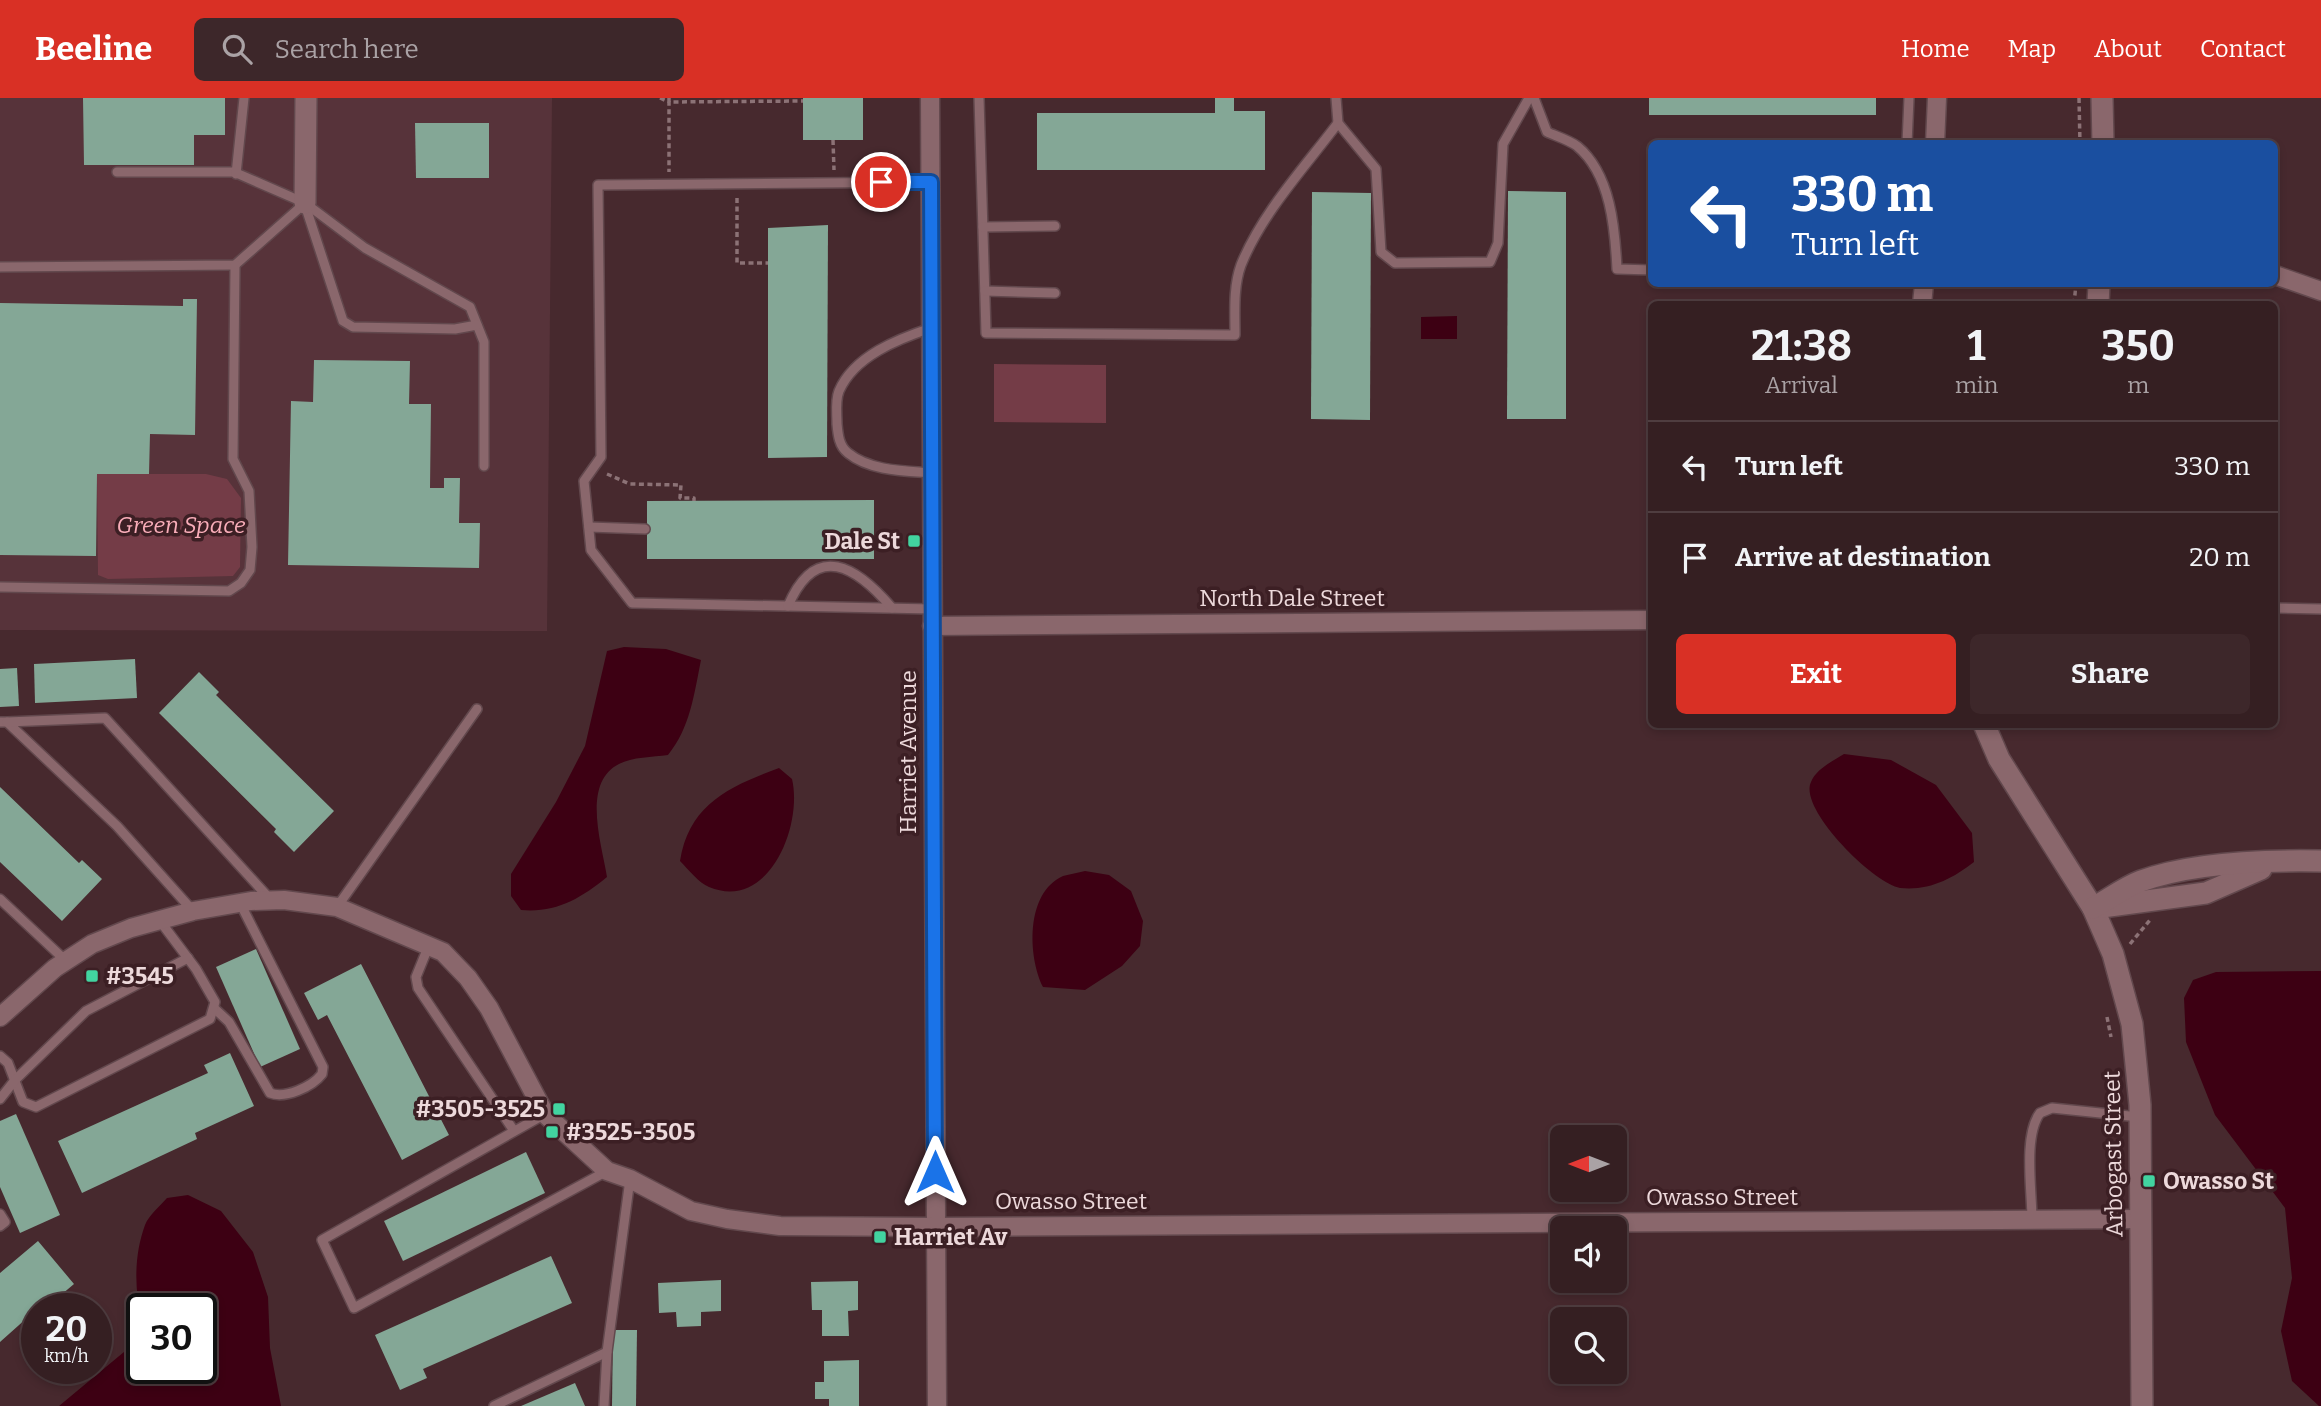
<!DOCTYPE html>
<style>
body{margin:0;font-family:Bitter,serif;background:#3d272a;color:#f1f3f6;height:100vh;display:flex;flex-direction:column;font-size:26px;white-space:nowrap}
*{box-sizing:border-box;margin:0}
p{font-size:23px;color:#aaa2a5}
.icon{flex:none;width:38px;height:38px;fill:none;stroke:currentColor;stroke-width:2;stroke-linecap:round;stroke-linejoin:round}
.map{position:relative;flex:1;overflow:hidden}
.panel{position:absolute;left:1648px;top:203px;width:630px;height:427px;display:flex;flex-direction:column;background:#351f22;border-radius:10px;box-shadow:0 4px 10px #0003,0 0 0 2px #4f3d40}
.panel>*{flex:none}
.hud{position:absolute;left:1648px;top:42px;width:630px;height:147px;border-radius:10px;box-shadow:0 4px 10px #0003,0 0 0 2px #4f3d40;background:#1a4fa0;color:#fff;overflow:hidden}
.needle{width:46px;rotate:270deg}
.tools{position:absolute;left:1550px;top:1027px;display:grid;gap:14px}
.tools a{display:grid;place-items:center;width:77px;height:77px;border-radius:10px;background:#351f22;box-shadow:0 4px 10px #0003,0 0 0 2px #4f3d40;font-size:35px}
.speed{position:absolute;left:21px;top:1195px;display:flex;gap:14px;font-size:35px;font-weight:700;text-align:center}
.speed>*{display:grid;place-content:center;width:91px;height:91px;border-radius:50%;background:#351f22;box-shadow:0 4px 10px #0003,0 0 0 2px #4f3d40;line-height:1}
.speed small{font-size:18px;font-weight:400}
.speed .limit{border:4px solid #111;border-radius:10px;background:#fff;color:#111}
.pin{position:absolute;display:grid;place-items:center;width:60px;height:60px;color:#fff;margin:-30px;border:4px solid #fff;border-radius:50%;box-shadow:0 2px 7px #0007}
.me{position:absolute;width:77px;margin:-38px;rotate:0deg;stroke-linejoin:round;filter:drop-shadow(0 0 5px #0008)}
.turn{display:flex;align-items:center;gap:24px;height:147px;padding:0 28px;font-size:32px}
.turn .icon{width:91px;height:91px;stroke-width:2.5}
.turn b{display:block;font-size:49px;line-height:60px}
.eta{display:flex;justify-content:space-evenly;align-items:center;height:119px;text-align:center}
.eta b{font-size:42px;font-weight:700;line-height:49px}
.button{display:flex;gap:14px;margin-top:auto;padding:14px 28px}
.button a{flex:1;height:80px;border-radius:10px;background:#d93025;color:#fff;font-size:28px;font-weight:700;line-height:80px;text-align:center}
.button a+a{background:#3d272a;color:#f1f3f6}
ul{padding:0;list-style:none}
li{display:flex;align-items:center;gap:21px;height:91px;padding:0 28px;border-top:2px solid #4f3d40}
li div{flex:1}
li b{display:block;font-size:26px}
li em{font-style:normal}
header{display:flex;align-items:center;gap:42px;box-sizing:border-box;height:98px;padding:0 35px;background:#d93025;color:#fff}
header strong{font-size:33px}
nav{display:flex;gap:38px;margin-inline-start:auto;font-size:24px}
.search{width:490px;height:63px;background:#3d272a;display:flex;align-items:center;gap:18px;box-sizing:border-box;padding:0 24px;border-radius:10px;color:#aaa2a5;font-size:26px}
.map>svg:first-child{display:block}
.built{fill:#57333a}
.green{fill:#743c47}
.water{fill:#3d0013}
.building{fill:#84a796}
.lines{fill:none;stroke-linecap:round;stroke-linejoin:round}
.lane-casing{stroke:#62484d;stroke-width:12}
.street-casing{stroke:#62484d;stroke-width:21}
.secondary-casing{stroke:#62484d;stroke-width:24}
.path{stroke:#8c7276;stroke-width:3.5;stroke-dasharray:5 3.5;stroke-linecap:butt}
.lane{stroke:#8a676c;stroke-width:9}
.street{stroke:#8a676c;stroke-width:18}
.secondary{stroke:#8a676c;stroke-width:21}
.route-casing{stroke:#114b97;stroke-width:18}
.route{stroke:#1a73e8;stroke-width:12}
.poi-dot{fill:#42d4a0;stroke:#3c1f24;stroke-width:2.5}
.labels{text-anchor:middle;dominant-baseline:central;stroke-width:7;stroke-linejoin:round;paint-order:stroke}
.park-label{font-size:23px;font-style:italic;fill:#f9adb9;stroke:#3c1f24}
.poi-label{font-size:23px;font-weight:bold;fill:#edd9db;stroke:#3c1f24;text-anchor:start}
.street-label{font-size:23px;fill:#edd9db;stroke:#3c1f24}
</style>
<header>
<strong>Beeline</strong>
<div class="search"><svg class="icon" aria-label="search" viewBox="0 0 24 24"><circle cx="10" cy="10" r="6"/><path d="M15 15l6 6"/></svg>Search here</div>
<nav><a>Home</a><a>Map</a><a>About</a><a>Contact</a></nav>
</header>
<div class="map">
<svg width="2321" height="1308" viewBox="0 0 2321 1308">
<rect width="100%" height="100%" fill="#47292e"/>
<path class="built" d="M0,0H552L547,533L0,532Z"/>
<g class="green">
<path d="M994,266L1106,267V325L994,324Z"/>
<path d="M97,376H206L227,381L241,400L240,469L233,478L108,481L98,477Z"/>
</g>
<g class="water">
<path d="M1457,218V241H1421V219Z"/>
<path d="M624,549L666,551L701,562C694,597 690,630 668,657C653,659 632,659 619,666C581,685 602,747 607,779C580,801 556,815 521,812L511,798V776L556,704L585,648L607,553Z"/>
<path d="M1844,656L1891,662L1936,687L1972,735L1974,764C1952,781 1929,793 1900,790C1874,786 1798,711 1811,684C1816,671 1833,663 1844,656Z"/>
<path d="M779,670L792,681C803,727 769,814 709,789C699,785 688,771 680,763C689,706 730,688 779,670Z"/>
<path d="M1085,773L1109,777L1131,793L1143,823L1140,848L1122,868L1085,892L1043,889C1028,859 1025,795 1063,778C1070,776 1078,775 1085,773Z"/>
<path d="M2321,873V1308H2319L2292,1283L2281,1233L2292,1180L2285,1110L2215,1017L2186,944L2184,900L2193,882L2216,874Z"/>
<path d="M188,1097L221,1113L253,1154L268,1199L270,1250L281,1308H59L142,1239V1270H201V1211H142V1222C134,1191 134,1157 145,1127C149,1117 160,1108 167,1100Z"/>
</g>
<g class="building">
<path d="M83,0H225V37H194V67H84Z"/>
<rect x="803" y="0" width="60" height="42"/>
<path d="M1215,0H1234V13H1265V72H1037V15H1215Z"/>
<rect x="1649" y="0" width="227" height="17"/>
<path d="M415,25H489V80H416Z"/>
<path d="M1508,93L1566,94V321H1507Z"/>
<path d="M1312,94L1371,95L1370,322L1311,321Z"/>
<path d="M828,127L827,359L768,360V130Z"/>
<path d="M183,201H197L195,337L150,336L149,376H97L96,458L0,457V205L183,208Z"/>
<path d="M314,262L410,263L409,306H431L430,390H444V380H460L459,425H480L479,470L288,467L291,303L313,304Z"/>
<path d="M874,402V461H647V403Z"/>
<path d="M135,561L137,600L35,605L34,566Z"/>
<path d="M17,570L19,608L0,609V571Z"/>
<path d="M199,574L219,594L216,597L334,713L294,754L274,734L276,731L159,615Z"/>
<path d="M0,689L79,765L82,762L102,781L62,823L0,764Z"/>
<path d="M256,851L300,951L260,969L216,869Z"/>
<path d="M361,866L449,1037L402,1062L327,917L318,922L304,895Z"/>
<path d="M230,955L254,1008L195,1035L197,1041L82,1095L58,1043L208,975L204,967Z"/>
<path d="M16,1016L60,1117L20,1135L0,1089V1023Z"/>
<path d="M526,1054L545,1095L403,1163L384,1123Z"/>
<path d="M38,1143L74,1186L55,1202L53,1199L37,1211L0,1244V1175Z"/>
<path d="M551,1158L572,1205L423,1271L427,1280L400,1292L375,1237Z"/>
<path d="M721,1182V1213L701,1214V1228L677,1229L676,1214L659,1215L658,1185Z"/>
<path d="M858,1183V1212L848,1213L849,1238H822V1212H812L811,1184Z"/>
<path d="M613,1232H637L636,1308H612Z"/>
<path d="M859,1262V1308H829V1301H815V1284H824V1263Z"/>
<path d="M575,1285L585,1308H521Z"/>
</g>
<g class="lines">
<g class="lane-casing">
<g id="lane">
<path d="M979,0L986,235L1235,237C1235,214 1233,189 1241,167C1262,115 1304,70 1338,25"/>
<path d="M1336,0L1338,25L1376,71L1381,154L1395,165L1490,164L1498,145L1503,46L1529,0"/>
<path d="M1534,0L1547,34C1556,38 1569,42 1577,48C1611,76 1615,131 1617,171L1652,172"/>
<path d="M1907,46L1909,0"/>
<path d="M117,74H234L305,105L365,150L470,209L484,244V368"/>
<path d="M236,76L244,0"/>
<path d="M931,84L598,87L601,359L584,383L591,452L632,505L932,511"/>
<path d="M305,107L343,223L353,229L455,231L477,227"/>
<path d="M983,129L1055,128"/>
<path d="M0,169L235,167L305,105"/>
<path d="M985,193L1055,195"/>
<path d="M931,230C898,241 854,258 839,293C835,303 837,315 837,326C838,337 839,348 848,355C870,373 905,373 932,375"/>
<path d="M589,429L645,431"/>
<path d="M0,489L229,493L241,485L250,472L252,449L249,393L233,361L235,167"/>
<path d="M788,508C816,442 857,469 892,510"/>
<path d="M2275,510L2321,511"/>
<path d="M0,624H7L117,728L193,813"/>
<path d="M7,624L105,620L270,801"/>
<path d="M0,801L66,863"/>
<path d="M337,809L477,611"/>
<path d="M429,847L416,879L418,890L514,1033"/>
<path d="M215,911L229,924L270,995C285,1001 312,989 322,976L323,969L240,805"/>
<path d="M0,958L8,965L23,1004L36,1009L210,921L215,904L196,871L160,823"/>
<path d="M0,1001L15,982L86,913L188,860"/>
<path d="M545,1016L322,1142L354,1210L607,1073"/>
<path d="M0,1116L5,1124L0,1128"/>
<path d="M2032,1122C2032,1093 2023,1038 2040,1015L2052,1010L2139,1019"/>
<path d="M494,1308L607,1254"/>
<path d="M604,1308L607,1254L630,1081"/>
</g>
</g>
<g class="street-casing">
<g id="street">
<path d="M930,0L937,1308"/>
<path d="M1935,46L1937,0"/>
<path d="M2275,177L2321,193"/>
<path d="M1922,206L1924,186"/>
<path d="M932,528L1652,522"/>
<path d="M0,919L55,870L92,846L131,830L193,813L251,803L284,802L337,809L443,854L468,880L489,910L545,1016L607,1073L630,1081L691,1113L727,1121L780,1128L936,1129L2141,1121"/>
</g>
</g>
<g class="secondary-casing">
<g id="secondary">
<path d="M2102,0L2103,46"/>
<path d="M305,105L306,0"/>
<path d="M2098,206L2099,186"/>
<path d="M1984,626L1999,661L2093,810L2113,856L2132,926L2140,1007L2142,1308"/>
<path d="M2102,809L2206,795L2261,771"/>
<path d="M2093,810C2109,801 2125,789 2141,783C2193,764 2266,762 2321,763"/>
</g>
</g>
<g class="path">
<path d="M660,0L669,4V74"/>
<path d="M669,0V4L803,3"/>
<path d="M2079,0L2080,46"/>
<path d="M833,42L834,72"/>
<path d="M737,100V165H768"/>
<path d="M2074,206L2076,186"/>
<path d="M607,376L630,386L681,387L680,400H694V403"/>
<path d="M2130,846L2150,822"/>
<path d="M2107,919L2111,939"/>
</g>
<use href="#lane" class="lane"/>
<use href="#street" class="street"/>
<use href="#secondary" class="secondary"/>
</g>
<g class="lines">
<g class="route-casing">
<path id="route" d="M881,84H931L935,1074"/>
</g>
<use href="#route" class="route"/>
</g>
<g class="poi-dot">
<rect x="907" y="436" width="14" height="14" rx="3.5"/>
<rect x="85" y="871" width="14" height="14" rx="3.5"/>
<rect x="552" y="1004" width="14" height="14" rx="3.5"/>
<rect x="545" y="1027" width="14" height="14" rx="3.5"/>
<rect x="2142" y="1076" width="14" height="14" rx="3.5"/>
<rect x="873" y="1132" width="14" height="14" rx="3.5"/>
</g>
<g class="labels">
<g class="park-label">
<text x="181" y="427">Green Space</text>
</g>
<g class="poi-label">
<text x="900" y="443" text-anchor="end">Dale St</text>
<text x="106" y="878">#3545</text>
<text x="545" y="1011" text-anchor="end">#3505-3525</text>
<text x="566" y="1034">#3525-3505</text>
<text x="2163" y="1083">Owasso St</text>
<text x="894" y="1139">Harriet Av</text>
</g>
<g class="street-label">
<text x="1292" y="500">North Dale Street</text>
<text transform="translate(908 654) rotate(-90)">Harriet Avenue</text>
<text transform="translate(2113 1056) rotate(-91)">Arbogast Street</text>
<text x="1722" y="1099">Owasso Street</text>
<text x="1071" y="1103">Owasso Street</text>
</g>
</g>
</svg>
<div class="tools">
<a><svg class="needle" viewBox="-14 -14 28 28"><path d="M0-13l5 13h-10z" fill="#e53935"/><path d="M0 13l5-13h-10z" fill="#aaa2a5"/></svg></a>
<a><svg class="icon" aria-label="sound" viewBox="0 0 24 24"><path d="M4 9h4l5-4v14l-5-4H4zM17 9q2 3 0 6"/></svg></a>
<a><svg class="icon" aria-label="search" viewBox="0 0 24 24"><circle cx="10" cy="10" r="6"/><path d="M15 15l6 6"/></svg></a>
</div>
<div class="speed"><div>20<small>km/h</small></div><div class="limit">30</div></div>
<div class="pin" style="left:881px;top:84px;background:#d93025"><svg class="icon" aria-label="arrive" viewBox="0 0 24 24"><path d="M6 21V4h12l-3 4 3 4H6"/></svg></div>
<svg class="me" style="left:935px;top:1074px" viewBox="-20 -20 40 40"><path d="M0-17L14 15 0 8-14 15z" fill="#1a73e8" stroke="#fff" stroke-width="4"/></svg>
<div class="hud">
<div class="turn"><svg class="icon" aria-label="left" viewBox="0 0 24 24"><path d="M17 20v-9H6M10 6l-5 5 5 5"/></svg><div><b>330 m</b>Turn left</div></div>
</div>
<section class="panel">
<div class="eta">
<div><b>21:38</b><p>Arrival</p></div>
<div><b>1</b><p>min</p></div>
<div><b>350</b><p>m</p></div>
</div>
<ul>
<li><svg class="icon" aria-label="left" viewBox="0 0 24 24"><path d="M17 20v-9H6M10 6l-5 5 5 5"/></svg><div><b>Turn left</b></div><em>330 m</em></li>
<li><svg class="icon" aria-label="arrive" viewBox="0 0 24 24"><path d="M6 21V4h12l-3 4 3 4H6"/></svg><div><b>Arrive at destination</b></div><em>20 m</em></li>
</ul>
<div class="button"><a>Exit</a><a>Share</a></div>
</section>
</div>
